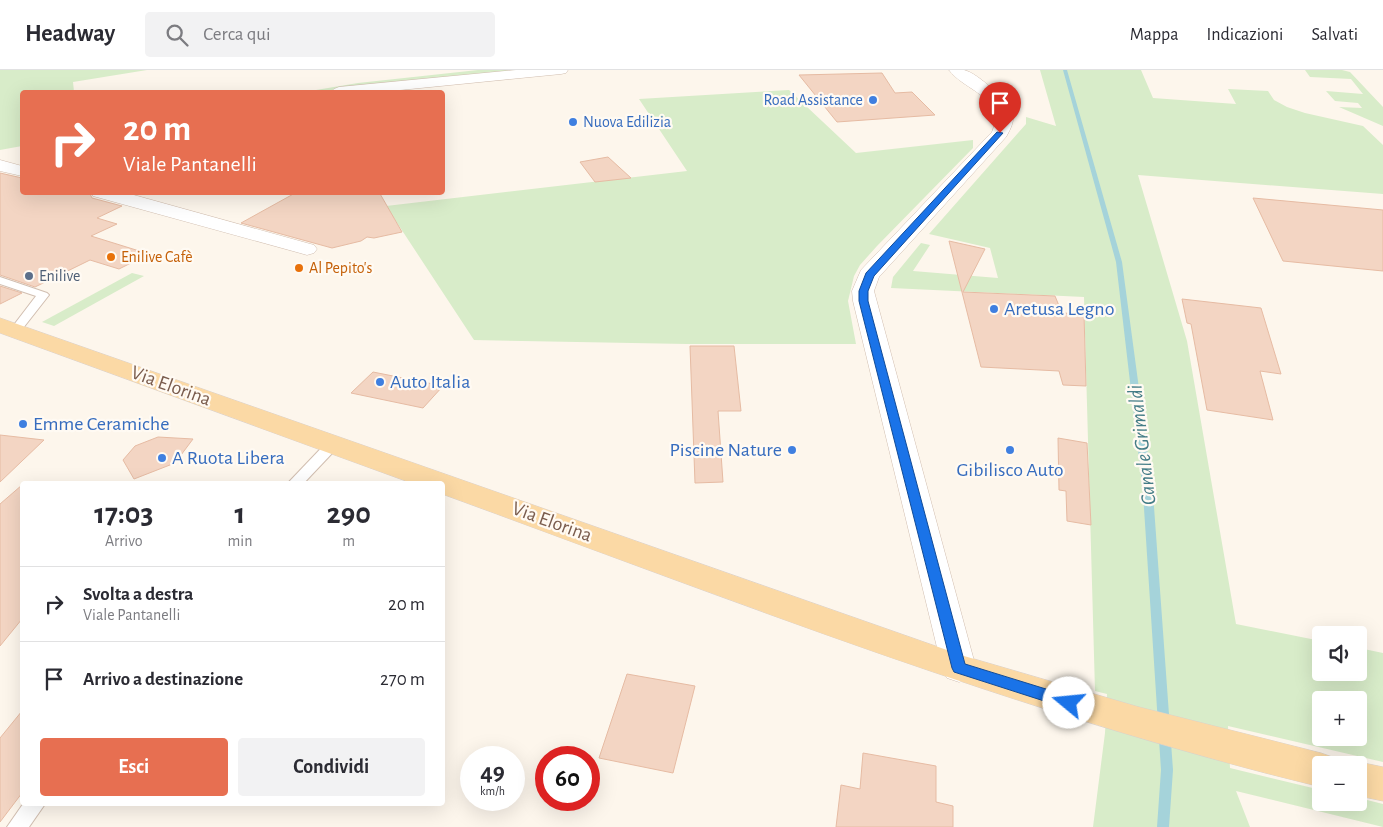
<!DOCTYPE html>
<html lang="it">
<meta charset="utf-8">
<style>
body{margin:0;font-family:"Alegreya Sans",sans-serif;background:#f2f2f3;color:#2b2b33;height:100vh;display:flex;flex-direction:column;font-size:19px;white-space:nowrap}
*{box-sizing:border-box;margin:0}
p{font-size:16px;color:#7c7c81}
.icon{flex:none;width:28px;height:28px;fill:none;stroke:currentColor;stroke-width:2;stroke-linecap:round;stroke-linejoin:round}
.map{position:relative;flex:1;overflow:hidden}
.sheet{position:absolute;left:20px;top:411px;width:425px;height:325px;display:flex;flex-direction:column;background:#fff;border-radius:5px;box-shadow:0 5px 20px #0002}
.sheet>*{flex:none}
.banner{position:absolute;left:20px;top:20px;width:425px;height:105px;border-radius:5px;box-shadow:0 5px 20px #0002;background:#e76f51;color:#fff;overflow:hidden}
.buttons{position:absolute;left:1312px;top:556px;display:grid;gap:10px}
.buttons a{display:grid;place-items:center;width:55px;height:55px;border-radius:5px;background:#fff;box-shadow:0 5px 20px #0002;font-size:25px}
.speed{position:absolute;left:460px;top:676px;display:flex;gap:10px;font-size:25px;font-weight:700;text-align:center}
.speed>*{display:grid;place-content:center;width:65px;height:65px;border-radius:50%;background:#fff;box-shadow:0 5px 20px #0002;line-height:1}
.speed small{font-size:12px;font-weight:400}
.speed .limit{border:8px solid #d22;background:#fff;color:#111}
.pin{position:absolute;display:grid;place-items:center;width:42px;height:42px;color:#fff;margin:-51px -21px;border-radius:50% 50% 50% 0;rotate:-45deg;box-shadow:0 0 5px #0007}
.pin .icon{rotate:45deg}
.me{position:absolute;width:55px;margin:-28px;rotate:287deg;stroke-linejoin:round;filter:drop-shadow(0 0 4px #0008)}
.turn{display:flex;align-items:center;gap:18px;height:105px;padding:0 20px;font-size:22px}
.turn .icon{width:65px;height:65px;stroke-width:2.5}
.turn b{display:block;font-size:35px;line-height:42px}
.eta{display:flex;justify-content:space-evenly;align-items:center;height:85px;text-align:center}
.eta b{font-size:30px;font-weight:700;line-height:35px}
.button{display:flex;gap:10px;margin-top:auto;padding:10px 20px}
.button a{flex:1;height:58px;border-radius:5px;background:#e76f51;color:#fff;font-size:20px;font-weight:700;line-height:58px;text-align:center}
.button a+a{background:#f2f2f3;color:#2b2b33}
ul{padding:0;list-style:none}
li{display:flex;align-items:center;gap:15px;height:75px;padding:0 20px;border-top:1px solid #e1e1e2}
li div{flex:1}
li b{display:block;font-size:19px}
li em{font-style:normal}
header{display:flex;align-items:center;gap:30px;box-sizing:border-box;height:70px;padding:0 25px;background:#fff;border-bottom:1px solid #e1e1e2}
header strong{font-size:24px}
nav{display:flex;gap:28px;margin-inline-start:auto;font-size:18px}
.search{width:350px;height:45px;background:#f2f2f3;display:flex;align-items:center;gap:12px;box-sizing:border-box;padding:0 18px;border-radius:5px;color:#7c7c81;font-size:19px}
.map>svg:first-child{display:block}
.green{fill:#d8ecc9;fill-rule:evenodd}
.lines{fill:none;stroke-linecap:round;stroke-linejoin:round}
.stream{fill:#a5d3da;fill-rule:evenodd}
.building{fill:#f3d5c3;stroke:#e6bba3}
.lane-casing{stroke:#d1beb0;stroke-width:2}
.street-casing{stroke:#d1beb0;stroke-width:1}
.primary-casing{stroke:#dad1cd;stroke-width:1}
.lane{fill:#fff;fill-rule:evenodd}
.street{fill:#fff;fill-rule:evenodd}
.primary{fill:#fbd9a5;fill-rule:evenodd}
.route{fill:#1a73e8;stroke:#114b97}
.shop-dot{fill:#3f7fe0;stroke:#fffaf3;stroke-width:2}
.food-dot{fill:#e8710a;stroke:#fffaf3;stroke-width:2}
.service-dot{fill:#5c6f8a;stroke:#fffaf3;stroke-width:2}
.labels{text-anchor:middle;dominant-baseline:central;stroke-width:4.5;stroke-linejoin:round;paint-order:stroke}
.far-shop-label{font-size:16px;fill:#366cbe;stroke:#fffaf3;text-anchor:end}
.far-food-label{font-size:16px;fill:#c56008;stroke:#fffaf3;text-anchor:start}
.far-service-label{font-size:16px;fill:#4e5e75;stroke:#fffaf3;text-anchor:start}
.shop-label{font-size:20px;fill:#366cbe;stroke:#fffaf3;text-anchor:start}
.street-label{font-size:20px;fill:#7a5c4d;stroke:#fffaf3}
.water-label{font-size:21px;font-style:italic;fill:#437c86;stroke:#fffaf3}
</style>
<header>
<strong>Headway</strong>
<div class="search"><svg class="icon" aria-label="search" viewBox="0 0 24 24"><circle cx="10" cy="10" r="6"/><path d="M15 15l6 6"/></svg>Cerca qui</div>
<nav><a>Mappa</a><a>Indicazioni</a><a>Salvati</a></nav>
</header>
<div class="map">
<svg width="1383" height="757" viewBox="0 0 1383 757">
<rect width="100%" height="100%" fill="#fdf6ec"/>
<g class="green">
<path d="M0,0H147L73,12L74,22H22V76L0,80Z"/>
<path d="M478,0H534L323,22H304L358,13Z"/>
<path d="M1040,0H1141L1153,28L1236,34L1228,19L1268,21L1274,30L1287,37L1305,43L1363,56L1383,75V124L1138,105L1187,271L1236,554L1321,571V602H1359V578L1383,583V692L1228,656L1230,698L1321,720V732H1359V728L1383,734V757L1236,721L1250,757H1093L1105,663L1107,624L1095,621L1084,227L891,218L893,207L921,173L930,175L913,201L998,208L990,178L929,164L1026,54V47L1056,56ZM1321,630H1359V668H1321Z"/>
<path d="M1305,0H1342L1350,2L1383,37V56L1339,37L1362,38L1358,33L1335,31L1326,21L1363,24L1351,9L1310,7Z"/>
<path d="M789,20L856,83L973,70V78L877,176L860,195L854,206L848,231L856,274H687L474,270L386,136L687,101L639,29Z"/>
<path d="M132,203L144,206L54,256L42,252Z"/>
</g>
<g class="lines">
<path class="stream" d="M1063,0H1067L1122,192L1153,423L1173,700L1169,757H1157L1161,700L1143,423L1116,192Z"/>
</g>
<g class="building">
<path d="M882,3L895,23L912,22L935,45L837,52L799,5Z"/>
<path d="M608,87L631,108L595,112L580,92Z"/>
<path d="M0,103L22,108V122H89L92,128L122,136L97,148L117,154L91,166L149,184L119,199L90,190L35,217L0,205Z"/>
<path d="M297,122H379L402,162L374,168L367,167L361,171L332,178L241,153Z"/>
<path d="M1253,128L1383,140V201L1283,191Z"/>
<path d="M949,171L985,179L963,222L1055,226L1062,243L1084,244L1086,316L1063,315L1059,301L981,297Z"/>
<path d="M0,216L22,223L0,234Z"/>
<path d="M1182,229L1261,238L1281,304L1260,301L1273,350L1207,340L1191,254L1187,253Z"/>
<path d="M690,276H734L741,341H718L723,412L695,413Z"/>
<path d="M373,302L443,316L423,338L351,323Z"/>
<path d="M0,365L44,370L0,412Z"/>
<path d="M158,367L193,369L175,393L134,409L123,390L135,376Z"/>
<path d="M1058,368L1087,373L1091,455L1067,451L1066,421L1059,420Z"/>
<path d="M22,415V549L0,576V434Z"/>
<path d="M627,604L695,616L673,703L599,688Z"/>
<path d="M22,641V723L0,752V668Z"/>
<path d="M863,683L936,696V732L953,736V757H836L841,715L860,719Z"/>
</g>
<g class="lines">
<g class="lane-casing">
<g id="lane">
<path d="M0,207L47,223L49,225L20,262L16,264L10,260L36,226L0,214Z"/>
<path d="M333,370L338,371L340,374L338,377L303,414H287L328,371Z"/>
<path d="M23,734H45L29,757H7Z"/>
</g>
</g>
<g class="street-casing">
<g id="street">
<path d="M516,0H568L566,3L561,4L380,22H331L334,19L339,17Z"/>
<path d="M949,0C954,0 960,0 964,0C978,3 1012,34 1013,49C1013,54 1009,62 1006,67L879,207L874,221L976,598L971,608L959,612L947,608L942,598L853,231L852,221L861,200L992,62C1007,27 964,21 949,0Z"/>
<path d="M0,90L22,96V106L0,101Z"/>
<path d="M91,122H123L314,175L317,179L314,183L307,185L300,183L93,126Z"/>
</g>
</g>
<g class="primary-casing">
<g id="primary">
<path d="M0,248L964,586L1139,637L1321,683L1335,688L1338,695H1321V717C1020,644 733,530 442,424V414H414L0,263Z"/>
<path d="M1359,692L1383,697V731L1359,726V695H1350Z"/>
</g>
</g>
<use href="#lane" class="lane"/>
<use href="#street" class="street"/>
<use href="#primary" class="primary"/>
</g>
<path class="route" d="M997,62L1003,63L874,206L868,221V231L965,594L1075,628L1077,633L1075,637L1069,639L954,602L952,598L859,231V221L866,203Z"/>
<g class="shop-dot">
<circle cx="873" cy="30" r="5"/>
<circle cx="573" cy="52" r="5"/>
<circle cx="994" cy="239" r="5"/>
<circle cx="380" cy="312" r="5"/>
<circle cx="23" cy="354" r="5"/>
<circle cx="792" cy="380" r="5"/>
<circle cx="1010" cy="380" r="5"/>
<circle cx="162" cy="388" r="5"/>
</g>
<g class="food-dot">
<circle cx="111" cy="187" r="5"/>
<circle cx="299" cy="198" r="5"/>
</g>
<circle class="service-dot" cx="29" cy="206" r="5"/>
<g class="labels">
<g class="far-shop-label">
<text x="863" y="30">Road Assistance</text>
<text x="583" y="52" text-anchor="start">Nuova Edilizia</text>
</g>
<g class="far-food-label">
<text x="121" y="187">Enilive Cafè</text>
<text x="309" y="198">Al Pepito's</text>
</g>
<g class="far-service-label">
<text x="39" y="206">Enilive</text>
</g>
<g class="shop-label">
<text x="1004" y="239">Aretusa Legno</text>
<text x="390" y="312">Auto Italia</text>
<text x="33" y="354">Emme Ceramiche</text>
<text x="782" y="380" text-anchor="end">Piscine Nature</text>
<text x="172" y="388">A Ruota Libera</text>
<text x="1010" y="400" text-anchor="middle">Gibilisco Auto</text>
</g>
<g class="street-label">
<text transform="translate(171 316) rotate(20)">Via Elorina</text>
<text transform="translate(552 452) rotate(20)">Via Elorina</text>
</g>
<g class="water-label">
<text transform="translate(1142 375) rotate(-97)">Canale Grimaldi</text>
</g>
</g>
</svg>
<div class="buttons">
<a><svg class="icon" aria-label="sound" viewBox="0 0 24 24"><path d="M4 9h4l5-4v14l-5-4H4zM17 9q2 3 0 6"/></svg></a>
<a>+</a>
<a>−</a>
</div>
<div class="speed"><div>49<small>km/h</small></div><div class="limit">60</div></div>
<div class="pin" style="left:1000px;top:63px;background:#d93025"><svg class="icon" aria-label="arrive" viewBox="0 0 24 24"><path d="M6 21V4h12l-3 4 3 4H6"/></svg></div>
<svg class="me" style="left:1069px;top:633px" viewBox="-20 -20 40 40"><circle r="19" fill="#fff"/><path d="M0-13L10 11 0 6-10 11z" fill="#1a73e8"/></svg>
<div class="banner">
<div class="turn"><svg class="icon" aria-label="right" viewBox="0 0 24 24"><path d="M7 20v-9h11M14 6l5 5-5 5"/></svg><div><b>20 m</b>Viale Pantanelli</div></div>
</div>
<section class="sheet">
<div class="eta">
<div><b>17:03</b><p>Arrivo</p></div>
<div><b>1</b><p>min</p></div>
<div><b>290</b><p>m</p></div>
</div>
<ul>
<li><svg class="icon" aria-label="right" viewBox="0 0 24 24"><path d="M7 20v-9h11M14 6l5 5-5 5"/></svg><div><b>Svolta a destra</b><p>Viale Pantanelli</p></div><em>20 m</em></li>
<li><svg class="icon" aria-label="arrive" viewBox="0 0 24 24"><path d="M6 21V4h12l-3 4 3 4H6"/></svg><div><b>Arrivo a destinazione</b></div><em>270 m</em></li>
</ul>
<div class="button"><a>Esci</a><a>Condividi</a></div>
</section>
</div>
